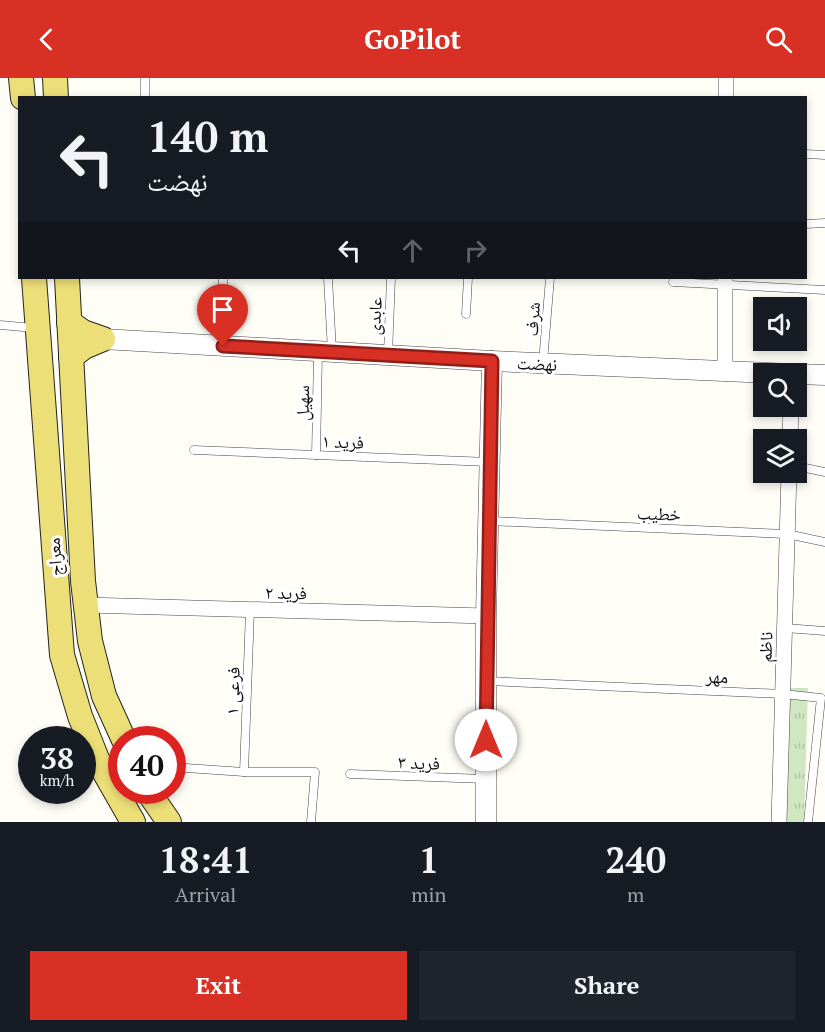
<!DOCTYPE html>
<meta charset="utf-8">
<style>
body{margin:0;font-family:"PT Serif","Noto Naskh Arabic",serif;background:#20242c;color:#f1f3f6;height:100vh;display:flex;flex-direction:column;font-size:22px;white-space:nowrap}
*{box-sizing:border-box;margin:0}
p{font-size:20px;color:#9ea1a6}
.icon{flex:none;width:33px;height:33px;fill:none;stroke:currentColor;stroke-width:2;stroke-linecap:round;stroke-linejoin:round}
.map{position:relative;height:744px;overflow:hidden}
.drawer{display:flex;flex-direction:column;background:#171b24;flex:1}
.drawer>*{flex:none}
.hud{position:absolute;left:18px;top:18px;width:789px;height:183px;border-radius:0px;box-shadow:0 3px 9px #0003;background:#171b24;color:#f1f3f6;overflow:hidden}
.buttons{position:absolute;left:753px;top:219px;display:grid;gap:12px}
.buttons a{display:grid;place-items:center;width:54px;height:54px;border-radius:0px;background:#171b24;box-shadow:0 3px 9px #0003;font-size:30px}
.speed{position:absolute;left:18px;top:648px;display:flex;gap:12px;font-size:30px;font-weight:700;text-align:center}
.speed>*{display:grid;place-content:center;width:78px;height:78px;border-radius:50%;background:#171b24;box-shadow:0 3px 9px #0003;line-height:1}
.speed small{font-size:15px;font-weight:400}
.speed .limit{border:9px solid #d22;background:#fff;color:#111}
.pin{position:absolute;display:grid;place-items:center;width:51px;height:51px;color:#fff;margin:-62px -26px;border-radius:50% 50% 50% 0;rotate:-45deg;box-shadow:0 0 6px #0007}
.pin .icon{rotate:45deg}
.me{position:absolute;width:66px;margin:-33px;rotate:0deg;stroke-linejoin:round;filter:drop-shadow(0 0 4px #0008)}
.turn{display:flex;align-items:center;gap:21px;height:126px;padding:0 30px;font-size:27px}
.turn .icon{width:78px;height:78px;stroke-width:2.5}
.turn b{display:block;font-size:42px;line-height:51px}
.lanes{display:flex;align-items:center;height:57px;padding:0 30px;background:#0003;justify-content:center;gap:30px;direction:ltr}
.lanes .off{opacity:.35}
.eta{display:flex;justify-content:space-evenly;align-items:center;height:102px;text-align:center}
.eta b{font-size:36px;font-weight:600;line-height:42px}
.primary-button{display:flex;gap:12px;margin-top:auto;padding:12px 30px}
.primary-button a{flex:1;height:69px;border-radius:0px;background:#d93025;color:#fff;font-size:24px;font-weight:600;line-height:69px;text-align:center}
.primary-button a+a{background:#20242c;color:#f1f3f6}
header{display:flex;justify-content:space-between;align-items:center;height:78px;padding:0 30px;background:#d93025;color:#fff;font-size:27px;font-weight:600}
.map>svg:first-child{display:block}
.park{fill:url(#park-tufts)}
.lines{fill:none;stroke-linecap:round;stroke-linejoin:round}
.service-casing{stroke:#444;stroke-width:9}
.minor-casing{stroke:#444;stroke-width:16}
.tertiary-casing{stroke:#444;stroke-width:21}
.primary-casing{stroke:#222;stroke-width:26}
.service{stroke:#fff;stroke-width:8}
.minor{stroke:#fff;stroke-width:15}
.tertiary{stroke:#fff;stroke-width:20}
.primary{stroke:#eddf77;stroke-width:24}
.route-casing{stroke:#8d1f18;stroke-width:15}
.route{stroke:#d93025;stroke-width:10}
.labels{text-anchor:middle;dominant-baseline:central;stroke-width:6;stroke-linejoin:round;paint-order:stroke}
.street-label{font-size:18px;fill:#111;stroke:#fff}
</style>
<header><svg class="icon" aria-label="back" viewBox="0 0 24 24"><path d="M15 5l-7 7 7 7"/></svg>GoPilot<svg class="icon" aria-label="search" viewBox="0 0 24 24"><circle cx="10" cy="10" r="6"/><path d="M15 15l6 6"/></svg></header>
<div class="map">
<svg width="825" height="744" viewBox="0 0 825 744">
<defs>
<pattern id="park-tufts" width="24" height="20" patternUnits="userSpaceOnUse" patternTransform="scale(1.5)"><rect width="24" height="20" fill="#d0e7c1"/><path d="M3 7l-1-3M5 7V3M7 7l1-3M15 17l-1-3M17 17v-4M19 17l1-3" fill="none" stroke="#b2c5a5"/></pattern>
</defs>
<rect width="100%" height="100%" fill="#fefef6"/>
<path class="park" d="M789,610H808L804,744H785Z"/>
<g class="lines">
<g class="service-casing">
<g id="service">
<path d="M145,0V20"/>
<path d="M806,76L825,77"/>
<path d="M806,146L825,145"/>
<path d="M328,200L332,273"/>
<path d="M673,204L825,212"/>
<path d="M466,236L468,200"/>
<path d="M0,247L34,250"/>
<path d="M223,267V200"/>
<path d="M388,276L391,200"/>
<path d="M543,284L550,200"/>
<path d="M194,372L489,384"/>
<path d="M316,377L318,275"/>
<path d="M796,388L825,394"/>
<path d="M490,443L787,456L825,464"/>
<path d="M785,550L825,553"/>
<path d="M488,603L783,616L821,620L808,744"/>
<path d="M172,689L244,694H315L311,744"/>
<path d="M244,694L250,533"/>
<path d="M350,696L485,701"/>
</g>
</g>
<g class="minor-casing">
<g id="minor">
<path d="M726,20V0"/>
<path d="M725,293V200"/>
<path d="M790,362L791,328"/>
<path d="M86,527L486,538"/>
<path d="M779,744L789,394"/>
</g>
</g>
<g class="tertiary-casing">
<g id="tertiary">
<path d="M103,261L492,283L793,296"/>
<path d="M796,296L825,297"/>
<path d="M486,744V538L492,283"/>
</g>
</g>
<g class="primary-casing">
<g id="primary">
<path d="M21,0L23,20"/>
<path d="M55,0L56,20"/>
<path d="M34,200L62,577L80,638L97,681L133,744"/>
<path d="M67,200L83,503L90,563L104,618L124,662"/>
<path d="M69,244L83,254L103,261L84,269L71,279"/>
<path d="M147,712L169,744"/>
</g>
</g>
<use href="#service" class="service"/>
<use href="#minor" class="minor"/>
<use href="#tertiary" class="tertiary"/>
<use href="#primary" class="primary"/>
</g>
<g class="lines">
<g class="route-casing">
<path id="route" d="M223,268L492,283L486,662"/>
</g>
<use href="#route" class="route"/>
</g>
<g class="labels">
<g class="street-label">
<text transform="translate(374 238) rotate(-87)">عابدی</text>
<text transform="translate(532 241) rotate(-86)">شرف</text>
<text transform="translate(537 285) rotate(2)">نهضت</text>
<text transform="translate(302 325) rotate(-89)">سهیل</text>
<text transform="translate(343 363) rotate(2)">فرید ۱</text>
<text transform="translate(659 435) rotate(2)">خطیب</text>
<text transform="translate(54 479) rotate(-94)">معراج</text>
<text transform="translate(286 514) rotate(1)">فرید ۲</text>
<text transform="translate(765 569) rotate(-88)">ناظم</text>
<text transform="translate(717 598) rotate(2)">مهر</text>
<text transform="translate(232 613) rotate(-88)">فرعی ۱</text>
<text transform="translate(419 684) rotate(2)">فرید ۳</text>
</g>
</g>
</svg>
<div class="buttons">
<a><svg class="icon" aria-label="sound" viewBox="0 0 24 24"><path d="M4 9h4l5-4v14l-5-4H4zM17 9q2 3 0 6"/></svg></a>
<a><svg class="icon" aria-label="search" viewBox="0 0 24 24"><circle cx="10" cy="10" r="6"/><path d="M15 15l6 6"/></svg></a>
<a><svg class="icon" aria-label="layers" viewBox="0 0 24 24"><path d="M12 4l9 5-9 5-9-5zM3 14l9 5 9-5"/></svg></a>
</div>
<div class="speed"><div>38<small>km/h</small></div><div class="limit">40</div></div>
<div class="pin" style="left:223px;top:268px;background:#d93025"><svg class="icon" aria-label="arrive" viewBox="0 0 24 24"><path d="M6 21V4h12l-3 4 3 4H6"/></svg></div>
<svg class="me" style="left:486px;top:662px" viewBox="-20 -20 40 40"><circle r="19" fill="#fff"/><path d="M0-13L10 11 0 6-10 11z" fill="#d93025"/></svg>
<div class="hud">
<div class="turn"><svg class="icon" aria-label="left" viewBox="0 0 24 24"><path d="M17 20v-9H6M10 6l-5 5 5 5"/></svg><div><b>140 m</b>نهضت</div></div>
<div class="lanes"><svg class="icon" aria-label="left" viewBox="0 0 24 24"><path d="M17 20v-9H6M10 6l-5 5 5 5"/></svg><svg class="icon off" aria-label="ahead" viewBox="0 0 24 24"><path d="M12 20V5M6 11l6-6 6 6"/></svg><svg class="icon off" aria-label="right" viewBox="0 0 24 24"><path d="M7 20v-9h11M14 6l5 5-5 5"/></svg></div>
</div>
</div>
<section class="drawer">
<div class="eta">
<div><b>18:41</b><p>Arrival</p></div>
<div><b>1</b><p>min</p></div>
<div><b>240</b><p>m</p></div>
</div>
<div class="primary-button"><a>Exit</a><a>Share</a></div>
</section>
